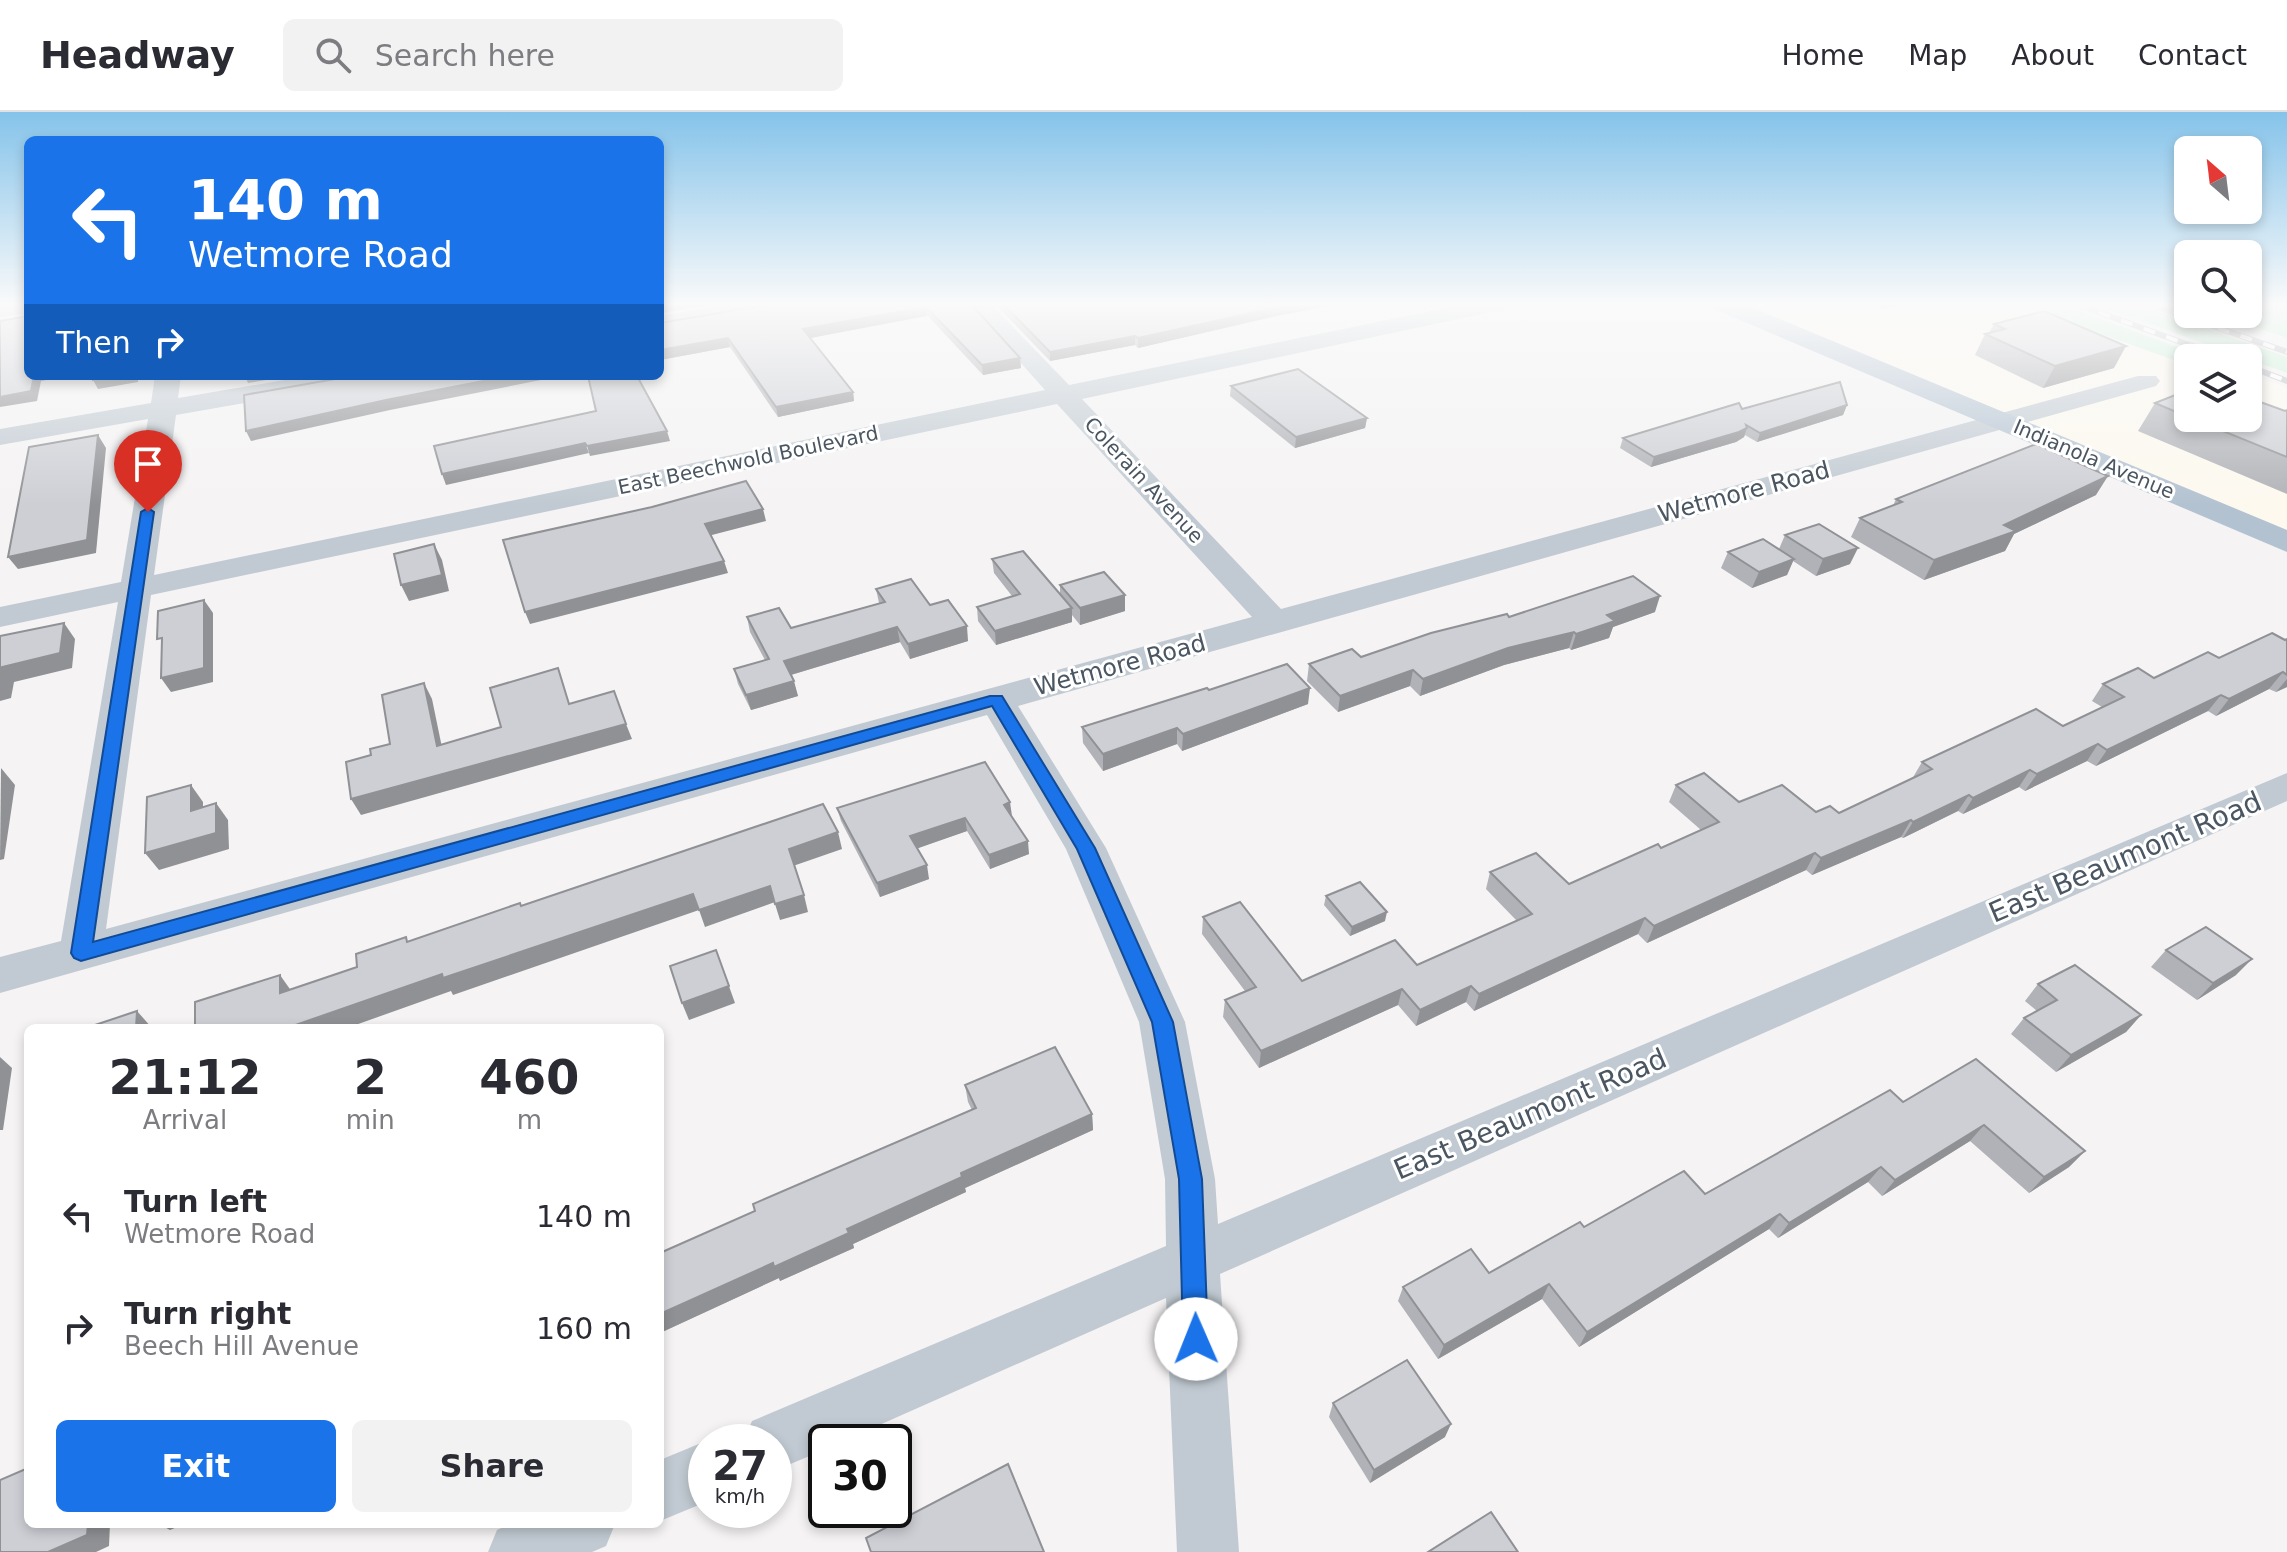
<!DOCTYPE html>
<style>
body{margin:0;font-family:"DejaVu Sans",sans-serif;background:#f2f2f3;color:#2b2b33;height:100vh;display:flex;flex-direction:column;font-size:30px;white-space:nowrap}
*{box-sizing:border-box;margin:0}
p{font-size:26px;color:#7c7c81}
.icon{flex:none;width:44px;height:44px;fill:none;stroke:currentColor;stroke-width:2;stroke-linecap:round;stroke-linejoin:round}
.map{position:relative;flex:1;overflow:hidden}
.panel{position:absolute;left:24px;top:912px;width:640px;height:504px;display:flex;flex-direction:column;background:#fff;border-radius:12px;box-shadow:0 4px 12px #0003}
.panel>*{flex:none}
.top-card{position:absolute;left:24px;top:24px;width:640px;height:244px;border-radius:12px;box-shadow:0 4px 12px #0003;background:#1a73e8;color:#fff;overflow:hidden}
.needle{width:52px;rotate:332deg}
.controls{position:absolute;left:2174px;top:24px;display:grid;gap:16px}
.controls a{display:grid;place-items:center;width:88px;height:88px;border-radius:12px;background:#fff;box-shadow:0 4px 12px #0003;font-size:40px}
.speed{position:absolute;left:688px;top:1312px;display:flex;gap:16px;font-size:40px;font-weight:700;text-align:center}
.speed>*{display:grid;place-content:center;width:104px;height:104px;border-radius:50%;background:#fff;box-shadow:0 4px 12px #0003;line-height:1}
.speed small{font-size:20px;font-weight:400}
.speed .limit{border:4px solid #111;border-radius:12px;background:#fff;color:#111}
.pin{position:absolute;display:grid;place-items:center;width:68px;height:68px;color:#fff;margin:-82px -34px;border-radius:50% 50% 50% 0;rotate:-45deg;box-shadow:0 0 8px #0007}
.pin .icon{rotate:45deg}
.me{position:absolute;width:88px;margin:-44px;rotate:359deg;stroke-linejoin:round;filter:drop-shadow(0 0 6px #0008)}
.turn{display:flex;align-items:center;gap:28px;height:168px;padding:0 32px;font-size:36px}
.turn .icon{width:104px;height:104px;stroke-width:2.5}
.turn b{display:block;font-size:56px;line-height:68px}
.then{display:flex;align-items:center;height:76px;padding:0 32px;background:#0003;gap:16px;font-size:30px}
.eta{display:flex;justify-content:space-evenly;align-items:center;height:136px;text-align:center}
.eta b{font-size:48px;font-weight:600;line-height:56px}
.primary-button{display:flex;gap:16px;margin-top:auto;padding:16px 32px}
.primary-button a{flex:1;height:92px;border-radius:12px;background:#1a73e8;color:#fff;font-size:32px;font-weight:600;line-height:92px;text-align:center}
.primary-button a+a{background:#f2f2f3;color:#2b2b33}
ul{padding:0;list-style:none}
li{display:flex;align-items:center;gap:24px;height:112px;padding:0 32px}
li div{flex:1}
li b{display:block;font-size:30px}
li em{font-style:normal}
header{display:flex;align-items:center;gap:48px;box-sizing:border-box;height:112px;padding:0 40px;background:#fff;border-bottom:2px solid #e1e1e2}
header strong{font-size:38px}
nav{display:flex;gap:44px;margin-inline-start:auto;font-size:28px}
.search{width:560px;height:72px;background:#f2f2f3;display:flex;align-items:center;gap:20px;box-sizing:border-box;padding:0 28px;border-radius:12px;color:#7c7c81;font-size:30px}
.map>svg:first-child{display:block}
.commercial{fill:#fdf9ef}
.green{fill:#c3f1d5}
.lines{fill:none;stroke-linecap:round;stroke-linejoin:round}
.street{fill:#c1cad2;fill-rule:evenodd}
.primary{fill:#b3c2d1;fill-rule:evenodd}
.rail-casing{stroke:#b5b8bd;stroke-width:6}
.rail{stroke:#fff;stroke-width:4;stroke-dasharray:12;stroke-linecap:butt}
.wall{fill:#b0b2b7}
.shaded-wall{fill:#909195}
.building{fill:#cdcfd5;stroke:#909195;stroke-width:2}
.route{fill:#1a73e8;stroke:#114b97;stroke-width:2}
.labels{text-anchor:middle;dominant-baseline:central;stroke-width:6;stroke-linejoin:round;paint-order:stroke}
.far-street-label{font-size:20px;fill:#4a5661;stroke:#fff}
.street-label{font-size:24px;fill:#4a5661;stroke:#fff}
.near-street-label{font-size:28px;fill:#4a5661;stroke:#fff}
</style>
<header>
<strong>Headway</strong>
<div class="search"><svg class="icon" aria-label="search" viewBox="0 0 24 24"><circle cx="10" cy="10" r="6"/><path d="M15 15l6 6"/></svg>Search here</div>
<nav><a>Home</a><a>Map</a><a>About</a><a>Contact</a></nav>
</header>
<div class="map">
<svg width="2287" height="1440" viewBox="0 0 2287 1440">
<rect width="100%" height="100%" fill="#f5f3f3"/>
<path class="commercial" d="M1715,192H2017L2188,253V306H2248V261L2287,276V431L2005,310Z"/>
<g class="green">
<path d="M2017,192H2060L2207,246H2188V253Z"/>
<path d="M2094,192H2136L2287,245V261Z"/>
<path d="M2248,192H2287V226L2216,202H2248Z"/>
</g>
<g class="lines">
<g class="street">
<path d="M0,192H28V201L0,205Z"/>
<path d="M732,192H782L778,197L770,199L660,218V204Z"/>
<path d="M968,192H991L1069,273L1465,192H1507L1504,197L1496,199L1082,287L1281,497L2138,264H2156L2160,269L2156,274L1018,594L1106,736L1185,910L1215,1067L1218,1112L2287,661V689L1220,1162L1239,1440H1177L1166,1186L841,1330H826V1337L774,1359V1330H743L752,1309L1166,1134L1165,1067L1139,910L1066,737L987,603L0,881V845L61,829L118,490L0,515V495L121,470L148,307L0,333V317L151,291L155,264H181L178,286L308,264H366L362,269L353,272L176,303L154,463L1045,278ZM1057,292L1252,505L106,817L151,483Z"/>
<path d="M706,1329L709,1330H706V1390L660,1409V1348Z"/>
<path d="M510,1412H615L606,1434L592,1440H488L497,1418Z"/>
</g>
<path class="primary" d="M1710,192H1744L2287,418V440L1714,197Z"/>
<g class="rail-casing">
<g id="rail">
<path d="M2076,192L2225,246"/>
<path d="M2150,192L2287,240"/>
<path d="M2248,254L2287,269"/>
</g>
</g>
<use href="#rail" class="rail"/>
</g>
<g class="wall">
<path d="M971,192L1020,246L1021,256L983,263L927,203L810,226L853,280L854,289L778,305L730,235L660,248V211Z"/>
<path d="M995,192H1340L1276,204L1138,236L1135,233L1050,249Z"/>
<path d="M1870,192H1904L1882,197Z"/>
<path d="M1994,212L2114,256L2043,276L1975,243L1985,222L1989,221Z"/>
<path d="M1231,274L1367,306L1365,316L1295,336L1230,284Z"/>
<path d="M2188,278V306H2248L2287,298V382L2138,319L2155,291Z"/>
<path d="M1847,293L1843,303L1757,330L1745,323L1744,325L1736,330L1651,355L1620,336L1623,326L1742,297Z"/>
<path d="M2096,383L2014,422L2005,439L1924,468L1851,425L1860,406L1893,394L1896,387Z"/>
<path d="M1785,423L1850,452L1816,464L1793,449L1787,463L1752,476L1721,456L1728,440L1779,437Z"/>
<path d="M992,447L1060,483V473L1125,499L1080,513L1072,503V510L996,533L978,509L977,495L1012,484L994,461Z"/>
<path d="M876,477L930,493L968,529L910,547L900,530L791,563L798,584L751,598L738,572L734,557L765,548L750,520L747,505L791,516L879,491Z"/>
<path d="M1655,500L1613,515L1609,526L1571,538L1569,536L1504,553L1420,584L1410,574L1338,600L1307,569L1309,552L1361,545L1509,505Z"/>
<path d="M2287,527V575L2276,580L2269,577L2216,604L2208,599L2096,654L2087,649L2025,679L2019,675L1963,702L1958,699L1903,726L1901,725L1812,763L1806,758L1647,831L1638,822L1474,899L1466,890L1416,914L1398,893L1259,956L1223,905L1225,888L1245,879L1202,822L1203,805L1302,869L1417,853L1517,809L1486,777L1490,760L1569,772L1661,736L1701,718L1669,690L1676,673L1739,690L1816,700L1839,701L1912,667L1922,650L2063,614L2102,595L2092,589L2103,572L2154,566Z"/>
<path d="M1209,578L1308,592L1182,639L1177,632L1103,659L1083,631L1082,615Z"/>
<path d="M837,696L1012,704L1029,742L990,757L967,719L917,736L929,767L880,785L841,709Z"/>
<path d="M1326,784L1385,809L1350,824L1324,793Z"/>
<path d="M2166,838L2236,863L2197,888L2151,855Z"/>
<path d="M2038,872L2141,903L2126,920L2056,960L2011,922L2024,906L2037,899L2025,889Z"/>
<path d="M965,973L1092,1002L1093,1018L965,1076L966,1080L853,1132L854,1136L780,1169L779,1166L660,1221V1141L755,1099L972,998L968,990Z"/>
<path d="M1903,990L2085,1039L2069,1055L2029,1081L1970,1029L1882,1084L1868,1070L1778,1126L1769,1117L1579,1235L1542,1187L1438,1247L1398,1189L1403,1175L1489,1161L1584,1115L1705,1082Z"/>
<path d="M1333,1291L1445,1325L1370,1371L1329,1305Z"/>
</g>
<g class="shaded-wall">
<path d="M660,192H717L660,201Z"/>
<path d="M1292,192H1340L1276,204L1138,236V226Z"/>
<path d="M1885,192H1904L1882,197Z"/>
<path d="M926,195L927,204L805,227L803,217Z"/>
<path d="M1135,224V233L1050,249V240Z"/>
<path d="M728,226L730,235L660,248V238Z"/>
<path d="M2126,234L2114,256L2043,276L2055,254Z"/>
<path d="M1020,246L1021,256L983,263L982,253Z"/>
<path d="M34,264H67L41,269L37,289L0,295V285Z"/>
<path d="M114,264H138V270L98,277L93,268Z"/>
<path d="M245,264H290L248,271Z"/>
<path d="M509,264H561L390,298L251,329L246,319L386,288Z"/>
<path d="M853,280L854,289L778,305L776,295Z"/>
<path d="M1847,293L1843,303L1757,330L1760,321Z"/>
<path d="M1367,306L1365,316L1295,336L1296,325Z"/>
<path d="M1747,316L1744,325L1736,330L1651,355L1654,345Z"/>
<path d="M667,319L670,329L590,344L587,334Z"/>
<path d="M98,323L106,336L96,441L18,457L8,445Z"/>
<path d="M585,331L589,341L446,373L442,362Z"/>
<path d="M2108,364L2096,383L2014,422L2005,439L1924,468L1934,448L2004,413Z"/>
<path d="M763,397L766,409L708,424L705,412Z"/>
<path d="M434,432L442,448L449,479L409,489L401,473Z"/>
<path d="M1858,436L1850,452L1816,464L1823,447Z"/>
<path d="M1794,447L1787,463L1752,476L1759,460Z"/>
<path d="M724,449L728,461L530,512L525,500Z"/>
<path d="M1125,483V499L1080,513V496Z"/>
<path d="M1660,484L1655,500L1613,515L1609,526L1571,538L1576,522L1607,503Z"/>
<path d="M204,488L213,501V570L171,580L161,566Z"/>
<path d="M1072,496V510L996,533L995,519Z"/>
<path d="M64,511L75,527L72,556L14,570L11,586L0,589V564L2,555Z"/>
<path d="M967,514L968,529L910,547L908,532Z"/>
<path d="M897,515L900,530L787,564L784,549Z"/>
<path d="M1574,520L1569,536L1504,553L1420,584L1423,567L1508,536Z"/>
<path d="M1413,558L1410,574L1338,600L1340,584Z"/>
<path d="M2283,560L2269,577L2216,604L2229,587Z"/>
<path d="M2287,567V575L2276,580Z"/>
<path d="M794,569L798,584L751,598L746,583Z"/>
<path d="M424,571L432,587L445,650L437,634Z"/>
<path d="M1310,576L1308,592L1182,639L1183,622Z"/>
<path d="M2221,583L2208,599L2096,654L2107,638Z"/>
<path d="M626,612L632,627L361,703L351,687Z"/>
<path d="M1177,616V632L1103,659V642Z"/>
<path d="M2098,632L2087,649L2025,679L2037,662Z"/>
<path d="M1,656L15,673L4,747L0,748Z"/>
<path d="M2030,658L2019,675L1963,702L1973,686Z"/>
<path d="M191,673L203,690V715L191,699Z"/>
<path d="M1969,683L1958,699L1903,726L1913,710Z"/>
<path d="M1010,690L1012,704L1004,693Z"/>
<path d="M216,691L228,708L229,737L159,758L145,741Z"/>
<path d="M965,706L967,719L913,738L910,724Z"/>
<path d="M1911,708L1901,725L1812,763L1821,746Z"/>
<path d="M838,720L842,737L793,754L789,737Z"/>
<path d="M1028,729L1029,742L990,757L989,743Z"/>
<path d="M1815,741L1806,758L1647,831L1654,814Z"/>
<path d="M927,753L929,767L880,785L877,771Z"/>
<path d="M770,774L775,790L705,815L699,798L453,883L451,879L347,916H287L442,862L693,782Z"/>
<path d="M804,783L808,800L780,808L775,792Z"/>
<path d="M1387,800L1385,809L1350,824L1352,815Z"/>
<path d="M1645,806L1638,822L1474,899L1479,882Z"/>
<path d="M716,838L735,891L689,908L682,891Z"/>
<path d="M2252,847L2236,863L2197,888L2213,871Z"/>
<path d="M280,863L292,880L280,881Z"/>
<path d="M1471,874L1466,890L1416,914L1420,898Z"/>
<path d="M1402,877L1398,893L1259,956L1261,939Z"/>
<path d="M137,899L152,916H136Z"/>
<path d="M2141,903L2126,920L2056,960L2071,943Z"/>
<path d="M0,945L12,956L3,1018H0Z"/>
<path d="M1092,1002L1093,1018L965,1076L966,1080L853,1132L854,1136L780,1169L779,1166L660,1221V1202L847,1117L961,1061Z"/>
<path d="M1984,1013L1970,1029L1882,1084L1895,1068Z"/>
<path d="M2085,1039L2069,1055L2029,1081L2044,1065Z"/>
<path d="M1881,1055L1868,1070L1778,1126L1789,1111Z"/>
<path d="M1780,1102L1769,1117L1579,1235L1587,1220Z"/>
<path d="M1549,1172L1542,1187L1438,1247L1444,1233Z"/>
<path d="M1451,1312L1445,1325L1370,1371L1374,1358Z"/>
<path d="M88,1412H110L109,1434L96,1440H48Z"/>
<path d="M159,1412H184L170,1418Z"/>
</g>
<g class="building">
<path d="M772,192H922L926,195L803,217L853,280L776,295L728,226L660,238V211Z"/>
<path d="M923,192H971L1020,246L982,253Z"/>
<path d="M1003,192H1292L1138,226L1135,224L1050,240Z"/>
<path d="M2044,199L2126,234L2055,254L1985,222L2005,217L1994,212Z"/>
<path d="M28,204V264H34L31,279L0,285V209Z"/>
<path d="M1298,257L1367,306L1296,325L1231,274Z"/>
<path d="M93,264H114L93,268Z"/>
<path d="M352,264H509L386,288L246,319L244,283Z"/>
<path d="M588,264H637L667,319L587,334L585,331L442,362L434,334L596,299Z"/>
<path d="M1840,270L1847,293L1760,321L1746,313L1747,316L1739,320L1654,345L1623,326L1739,291L1742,297Z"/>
<path d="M2188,278V305L2155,291Z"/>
<path d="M2252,287L2285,299L2287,298V345L2191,306H2248V288Z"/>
<path d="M98,323L87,428L8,445L29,335Z"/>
<path d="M2036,332L2108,364L2004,413L2016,419L1934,448L1860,406L1902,390L1896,387Z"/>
<path d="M746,369L763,397L705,412L724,449L525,500L503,428L652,395Z"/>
<path d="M1819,412L1858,436L1823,447L1785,423Z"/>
<path d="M1763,427L1794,447L1759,460L1728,440Z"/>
<path d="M434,432L442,463L401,473L394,442Z"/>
<path d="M1023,439L1072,496L995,519L977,495L1020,482L992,447Z"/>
<path d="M1104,460L1125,483L1080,496L1060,473Z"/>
<path d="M1633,464L1660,484L1607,503L1615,509L1576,522L1574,520L1508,536L1423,567L1413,558L1340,584L1309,552L1352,537L1361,545L1431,521L1507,502L1509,505Z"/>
<path d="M911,467L930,493L948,488L967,514L908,532L897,515L784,549L794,569L746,583L734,557L769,547L747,505L779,496L791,516L885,490L876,477Z"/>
<path d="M204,488V556L161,566L162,526L157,527L158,499Z"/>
<path d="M64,511L60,541L2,555L0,564V524Z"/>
<path d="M2272,521L2285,528L2287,527V563L2283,560L2229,587L2221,583L2107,638L2098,632L2037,662L2030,658L1973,686L1969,683L1913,710L1911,708L1821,746L1815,741L1654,814L1645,806L1479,882L1471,874L1420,898L1402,877L1261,939L1225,888L1256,875L1203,805L1240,790L1302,869L1395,828L1417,853L1532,802L1490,760L1536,741L1569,772L1658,732L1661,736L1719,710L1676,673L1704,661L1739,690L1782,673L1816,700L1830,694L1839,701L1932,657L1922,650L2036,597L2063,614L2124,585L2103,572L2138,556L2154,566L2208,540L2219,546Z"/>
<path d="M1287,552L1310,576L1183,622L1177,616L1103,642L1082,615L1207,576L1209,578Z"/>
<path d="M558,556L569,592L614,579L626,612L351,687L346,650L371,643L370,637L390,632L382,583L424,571L437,634L501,615L490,576Z"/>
<path d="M985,650L1010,690L1004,693L1028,729L989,743L965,706L910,724L927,753L877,771L837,696Z"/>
<path d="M191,673V699L216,691V721L145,741L147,685Z"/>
<path d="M823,692L838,720L789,737L804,783L775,792L770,774L699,798L693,782L443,866L442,862L287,916H195V890L280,863V881L357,855L356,842L406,825L407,830L520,791L521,794Z"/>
<path d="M1360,770L1387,800L1352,815L1326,784Z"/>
<path d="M2206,815L2252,847L2213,871L2166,838Z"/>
<path d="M716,838L729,874L682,891L670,854Z"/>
<path d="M2075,853L2141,903L2071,943L2024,906L2057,888L2038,872Z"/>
<path d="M137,899L136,916H86Z"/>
<path d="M1055,935L1092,1002L961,1061L962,1065L847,1117L849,1121L774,1155L773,1151L660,1202V1141L755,1099L753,1092L976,996L965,973Z"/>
<path d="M1976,947L2085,1039L2044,1065L1984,1013L1895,1068L1881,1055L1789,1111L1780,1102L1587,1220L1549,1172L1444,1233L1403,1175L1471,1137L1489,1161L1580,1110L1584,1115L1684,1059L1705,1082L1890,978L1903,990Z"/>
<path d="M1407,1248L1451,1312L1374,1358L1333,1291Z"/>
<path d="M1008,1352L1044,1440H871L866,1426Z"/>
<path d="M28,1356V1412H88L87,1423L48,1440H0V1368Z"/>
<path d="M1491,1400L1518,1440H1428Z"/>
</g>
<linearGradient id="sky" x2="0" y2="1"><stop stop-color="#85c3ea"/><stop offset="0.49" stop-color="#fafafa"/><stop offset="1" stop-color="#fafafa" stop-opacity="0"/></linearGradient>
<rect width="2287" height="393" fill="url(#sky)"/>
<path class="route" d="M148,396L154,400L93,830L990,584H1002L1095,736L1173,910L1202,1067L1208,1227L1205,1236L1196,1240L1187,1236L1183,1227L1179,1067L1152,910L1077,737L992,594L81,849L74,846L71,841L141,400Z"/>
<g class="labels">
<g class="far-street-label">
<text transform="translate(2094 347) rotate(23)">Indianola Avenue</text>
<text transform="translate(748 348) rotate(-12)">East Beechwold Boulevard</text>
<text transform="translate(1144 368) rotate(47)">Colerain Avenue</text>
</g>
<g class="street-label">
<text transform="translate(1744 380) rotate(-15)">Wetmore Road</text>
<text transform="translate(1120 553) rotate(-15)">Wetmore Road</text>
</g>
<g class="near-street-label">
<text transform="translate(2125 745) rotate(-23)">East Beaumont Road</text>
<text transform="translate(1530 1002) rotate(-23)">East Beaumont Road</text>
</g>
</g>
</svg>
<div class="controls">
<a><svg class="needle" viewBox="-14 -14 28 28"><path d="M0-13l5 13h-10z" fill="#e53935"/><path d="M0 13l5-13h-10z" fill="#7c7c81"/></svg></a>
<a><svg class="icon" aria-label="search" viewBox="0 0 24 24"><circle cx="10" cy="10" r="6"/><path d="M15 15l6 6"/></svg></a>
<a><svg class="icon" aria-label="layers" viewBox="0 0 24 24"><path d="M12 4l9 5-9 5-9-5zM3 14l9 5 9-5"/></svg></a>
</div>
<div class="speed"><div>27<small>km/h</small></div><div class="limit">30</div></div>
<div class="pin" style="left:148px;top:400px;background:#d93025"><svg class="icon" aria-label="arrive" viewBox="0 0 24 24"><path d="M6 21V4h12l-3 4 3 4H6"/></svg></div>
<svg class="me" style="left:1196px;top:1227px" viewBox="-20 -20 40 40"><circle r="19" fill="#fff"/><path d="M0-13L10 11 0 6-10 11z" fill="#1a73e8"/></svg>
<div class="top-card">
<div class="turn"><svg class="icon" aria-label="left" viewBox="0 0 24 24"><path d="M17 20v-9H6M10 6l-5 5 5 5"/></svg><div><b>140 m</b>Wetmore Road</div></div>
<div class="then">Then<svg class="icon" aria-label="right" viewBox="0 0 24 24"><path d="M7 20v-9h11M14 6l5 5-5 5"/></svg></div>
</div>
<section class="panel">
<div class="eta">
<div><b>21:12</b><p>Arrival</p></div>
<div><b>2</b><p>min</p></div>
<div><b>460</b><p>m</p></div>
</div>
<ul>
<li><svg class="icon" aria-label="left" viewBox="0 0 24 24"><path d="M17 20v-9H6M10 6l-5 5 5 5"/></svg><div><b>Turn left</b><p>Wetmore Road</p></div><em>140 m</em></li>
<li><svg class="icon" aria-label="right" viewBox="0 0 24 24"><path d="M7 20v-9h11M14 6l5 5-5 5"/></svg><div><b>Turn right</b><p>Beech Hill Avenue</p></div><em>160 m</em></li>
</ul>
<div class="primary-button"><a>Exit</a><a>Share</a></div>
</section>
</div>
